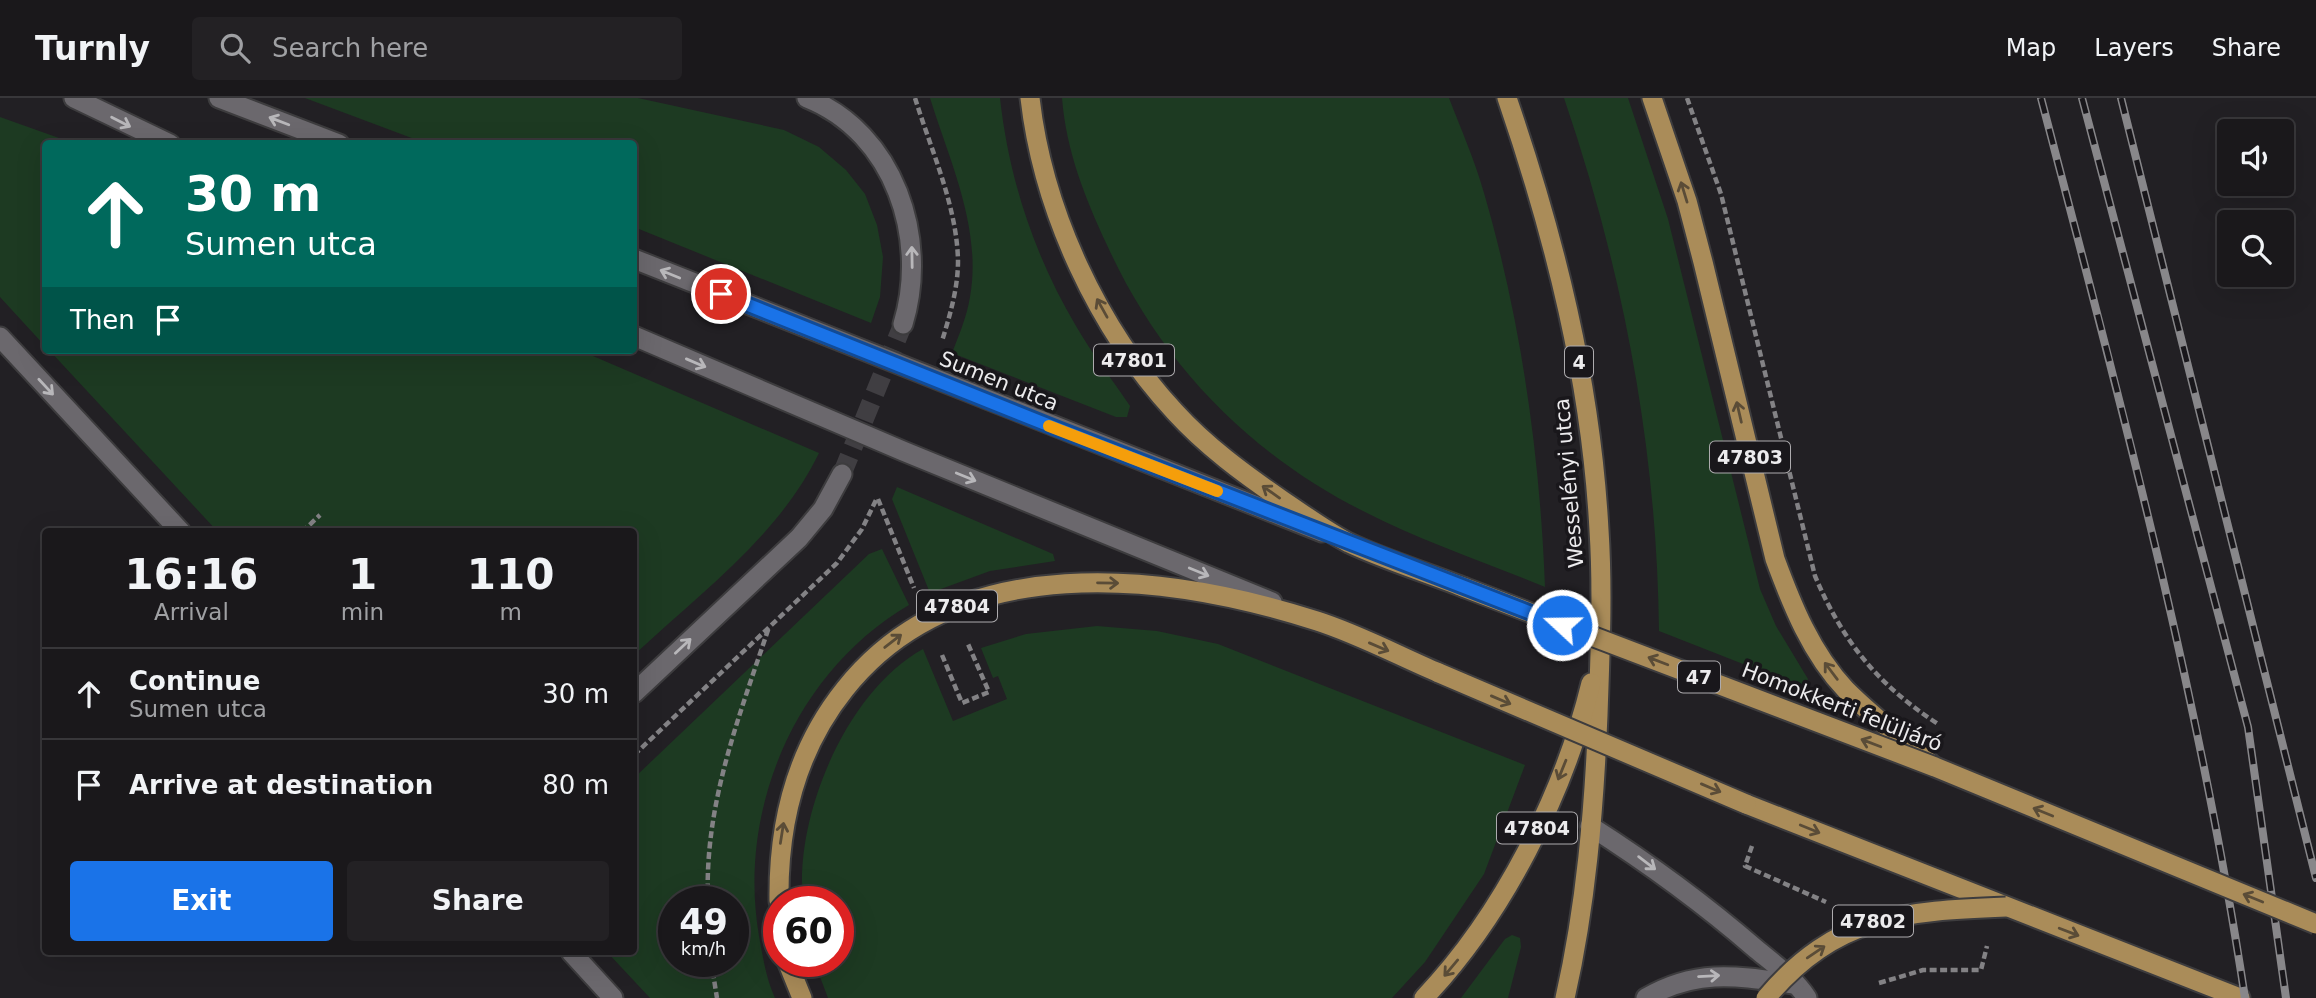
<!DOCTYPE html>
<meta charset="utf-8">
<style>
body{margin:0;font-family:"DejaVu Sans",sans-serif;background:#232124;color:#f1f3f6;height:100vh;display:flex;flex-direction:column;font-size:26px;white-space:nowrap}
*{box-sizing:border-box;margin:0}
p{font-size:23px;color:#9fa0a3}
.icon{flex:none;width:38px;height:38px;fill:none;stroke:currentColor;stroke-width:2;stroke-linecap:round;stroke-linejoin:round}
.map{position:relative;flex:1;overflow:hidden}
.panel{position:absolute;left:42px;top:430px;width:595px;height:427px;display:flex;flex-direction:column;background:#1a181b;border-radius:7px;box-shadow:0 7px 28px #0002,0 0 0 2px #38373a}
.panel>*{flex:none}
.hud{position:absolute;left:42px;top:42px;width:595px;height:214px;border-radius:7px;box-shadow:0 7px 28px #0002,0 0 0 2px #38373a;background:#00695c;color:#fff;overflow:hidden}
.fabs{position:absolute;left:2217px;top:21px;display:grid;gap:14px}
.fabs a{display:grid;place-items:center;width:77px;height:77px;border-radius:7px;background:#1a181b;box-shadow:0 7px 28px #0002,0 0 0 2px #38373a;font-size:35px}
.speed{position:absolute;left:658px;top:788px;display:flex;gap:14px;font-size:35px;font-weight:700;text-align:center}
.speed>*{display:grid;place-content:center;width:91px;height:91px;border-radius:50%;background:#1a181b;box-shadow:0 7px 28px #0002,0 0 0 2px #38373a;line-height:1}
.speed small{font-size:18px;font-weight:400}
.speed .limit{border:10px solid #d22;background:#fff;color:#111}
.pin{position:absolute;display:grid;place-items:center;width:60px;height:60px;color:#fff;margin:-30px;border:4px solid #fff;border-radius:50%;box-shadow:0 2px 7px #0007}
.me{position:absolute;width:77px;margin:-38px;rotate:291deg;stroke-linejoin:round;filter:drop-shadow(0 0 5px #0008)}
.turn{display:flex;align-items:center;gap:24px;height:147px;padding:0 28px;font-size:32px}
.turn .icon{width:91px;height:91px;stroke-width:2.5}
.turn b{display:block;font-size:49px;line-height:60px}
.then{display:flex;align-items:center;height:66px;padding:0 28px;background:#0003;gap:14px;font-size:26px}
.eta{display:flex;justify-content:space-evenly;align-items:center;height:119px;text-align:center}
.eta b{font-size:42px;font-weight:700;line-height:49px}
.cta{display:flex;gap:14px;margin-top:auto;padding:14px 28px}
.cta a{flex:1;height:80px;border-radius:7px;background:#1a73e8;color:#fff;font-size:28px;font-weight:700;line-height:80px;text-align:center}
.cta a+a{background:#232124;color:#f1f3f6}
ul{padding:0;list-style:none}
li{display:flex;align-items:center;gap:21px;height:91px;padding:0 28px;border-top:2px solid #38373a}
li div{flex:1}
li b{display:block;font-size:26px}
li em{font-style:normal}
header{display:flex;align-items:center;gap:42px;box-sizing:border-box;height:98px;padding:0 35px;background:#1a181b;border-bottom:2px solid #38373a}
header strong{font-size:33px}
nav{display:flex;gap:38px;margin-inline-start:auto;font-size:24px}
.search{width:490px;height:63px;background:#232124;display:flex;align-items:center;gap:18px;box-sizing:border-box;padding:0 24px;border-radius:7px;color:#9fa0a3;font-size:26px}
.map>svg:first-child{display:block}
.green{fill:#1d3a22;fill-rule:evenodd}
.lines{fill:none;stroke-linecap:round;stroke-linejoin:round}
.minor-tunnel{stroke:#403e42;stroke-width:19;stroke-dasharray:19 10;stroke-linecap:butt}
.service-casing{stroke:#3d3c3e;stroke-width:23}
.minor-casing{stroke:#3d3c3e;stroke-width:23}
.tertiary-casing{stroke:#3d3c3e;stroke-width:23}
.primary-casing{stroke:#3d3c3e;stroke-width:23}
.path{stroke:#838285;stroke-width:4.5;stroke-dasharray:7 3.5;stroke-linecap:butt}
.service{stroke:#6b686d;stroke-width:19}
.minor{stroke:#6b686d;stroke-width:19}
.tertiary{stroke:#6b686d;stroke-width:19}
.primary{stroke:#aa8c59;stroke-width:19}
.rail-casing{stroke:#88878a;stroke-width:8}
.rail{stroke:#19171b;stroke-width:5;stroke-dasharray:16;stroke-linecap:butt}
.primary-bridge-casing{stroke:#3d3c3e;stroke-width:23;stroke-linecap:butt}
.path-bridge{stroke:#838285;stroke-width:4.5;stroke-dasharray:7 3.5;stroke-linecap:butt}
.primary-bridge{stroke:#aa8c59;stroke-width:19}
.oneway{stroke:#b8b7ba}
.oneway2{stroke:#5a4c37}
.route-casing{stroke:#114b97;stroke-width:18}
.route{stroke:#1a73e8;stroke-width:12}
.slow{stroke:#f59e0b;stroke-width:12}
.labels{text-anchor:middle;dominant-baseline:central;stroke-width:7;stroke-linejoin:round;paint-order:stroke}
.shield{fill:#19171b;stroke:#adabae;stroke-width:2}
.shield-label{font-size:19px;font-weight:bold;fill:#ecebed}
.street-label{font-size:21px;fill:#ecebed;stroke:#19171b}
</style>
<header>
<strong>Turnly</strong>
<div class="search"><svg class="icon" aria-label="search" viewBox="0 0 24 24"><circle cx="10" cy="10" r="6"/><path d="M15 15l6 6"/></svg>Search here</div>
<nav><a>Map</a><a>Layers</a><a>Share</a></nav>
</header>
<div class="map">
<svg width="2316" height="900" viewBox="0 0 2316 900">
<rect width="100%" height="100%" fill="#222024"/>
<g class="green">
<path d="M305,0H638L784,32L819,49L846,72L865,96L877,127L883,159L880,199L871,225L634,129V46L425,45Z"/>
<path d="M930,0H1000C1009,81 1034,157 1076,228C1092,256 1112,281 1130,308L1127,319H1116L952,255C959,237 967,218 970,199C982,131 950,64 930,0Z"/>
<path d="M1062,0H1449C1461,31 1475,63 1484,95C1521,222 1540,357 1545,489C1485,464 1421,443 1363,413C1248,355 1160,264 1107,147C1085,100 1066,52 1062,0Z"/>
<path d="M1564,0H1628L1668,121L1760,491L1776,528L1808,581L1804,590L1659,533C1657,350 1623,173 1564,0Z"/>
<path d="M0,19L73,45L46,46L45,248L0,199Z"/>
<path d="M49,252H579L819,355C779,438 700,495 634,557V434H218Z"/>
<path d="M897,389L1053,456L1055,463L990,473L930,495L892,401Z"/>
<path d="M882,451L909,507C796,573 737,711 759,838C763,860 766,880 775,900H650L607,854H634V680L869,456ZM733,803V863H674V803Z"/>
<path d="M1097,528L1157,533L1218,546L1525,667L1484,776L1425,864L1392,900H828L814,863H838V803H803C794,719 846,593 923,551L953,623L1007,601L998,578L993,580L981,550L1026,536Z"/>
<path d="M1512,837L1520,840L1521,849L1508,900H1461L1505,841Z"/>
</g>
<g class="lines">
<path class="minor-tunnel" d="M842,376L903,226"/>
<g class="service-casing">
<g id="service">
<path d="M1590,728C1648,765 1704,806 1756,851C1774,866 1794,880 1807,900"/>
<path d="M1646,900C1697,870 1738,878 1794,886"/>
</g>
</g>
<g class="minor-casing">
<g id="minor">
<path d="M807,0C895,35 929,141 903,226"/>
<path d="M0,239L181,434"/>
<path d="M634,595L799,440L823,411L842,376"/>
<path d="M571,854L613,900"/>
</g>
</g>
<g class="tertiary-casing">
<g id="tertiary">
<path d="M74,0L170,46"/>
<path d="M219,0L339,46"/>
<path d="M634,161L1322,434"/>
<path d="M634,238L903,353L1272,504"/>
</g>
</g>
<g class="primary-casing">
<g id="primary">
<path d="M1030,0C1043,113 1098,231 1175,314C1206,348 1244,376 1282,402C1303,416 1326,433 1349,445C1385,462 1425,474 1463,489"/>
<path d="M1507,0C1555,140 1591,284 1599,432C1603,494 1600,556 1598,617C1594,712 1586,808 1565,900"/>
<path d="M1652,0L1687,103L1703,164L1775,461C1792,507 1811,555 1846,592C1872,618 1903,642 1931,666"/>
<path d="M1746,706L2240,900"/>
<path d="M779,803C778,726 796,652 845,591C957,450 1164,474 1317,523C1358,536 1399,558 1439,575"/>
<path d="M787,863L802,900"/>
<path d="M1424,900C1503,817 1564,696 1591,585"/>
</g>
</g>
<g class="path">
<path d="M915,0C931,52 957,108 958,163C958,190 950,217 942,243"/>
<path d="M878,401L914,490"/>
<path d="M302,434L320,417"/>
<path d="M942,557L962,605L989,594L968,546"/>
<path d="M634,657L837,465L862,431L877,400"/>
<path d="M1752,748L1745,768L1826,804"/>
<path d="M708,803C704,707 739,619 769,529"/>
<path d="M711,863L717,900"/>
<path d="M1879,885L1923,872H1981L1987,848"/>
</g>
<use href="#service" class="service"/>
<use href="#minor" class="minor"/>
<use href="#tertiary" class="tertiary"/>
<use href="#primary" class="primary"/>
<g class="rail-casing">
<g id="rail">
<path d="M2041,0C2119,298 2199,595 2245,900"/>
<path d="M2082,0L2248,629L2286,900"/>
<path d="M2121,0L2316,780"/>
</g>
</g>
<use href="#rail" class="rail"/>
<g class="primary-bridge-casing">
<g id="primary-bridge">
<path d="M1463,489L1935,669L2316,826"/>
<path d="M1439,575L1746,706"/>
<path d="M1766,900C1836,817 1904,813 2006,809"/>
</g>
</g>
<path class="path-bridge" d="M1687,0L1721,96L1815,478C1843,544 1878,587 1938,626"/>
<use href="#primary-bridge" class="primary-bridge"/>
</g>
<defs><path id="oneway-shaft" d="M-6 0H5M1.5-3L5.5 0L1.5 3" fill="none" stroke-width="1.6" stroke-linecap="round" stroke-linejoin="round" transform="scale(1.75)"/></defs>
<g class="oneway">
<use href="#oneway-shaft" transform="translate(279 23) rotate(-159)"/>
<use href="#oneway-shaft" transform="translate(121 24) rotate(27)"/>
<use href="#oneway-shaft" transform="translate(912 159) rotate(-91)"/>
<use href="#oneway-shaft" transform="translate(670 176) rotate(-158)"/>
<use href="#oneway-shaft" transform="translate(696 265) rotate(23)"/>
<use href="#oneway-shaft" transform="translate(46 289) rotate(47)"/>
<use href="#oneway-shaft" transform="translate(966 379) rotate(22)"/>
<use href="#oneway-shaft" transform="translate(1199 474) rotate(22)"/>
<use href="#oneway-shaft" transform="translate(683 548) rotate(-43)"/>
<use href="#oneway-shaft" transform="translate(1647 765) rotate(37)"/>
<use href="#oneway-shaft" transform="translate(1709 878) rotate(-3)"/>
</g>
<g class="oneway2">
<use href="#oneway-shaft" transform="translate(1684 94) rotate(-107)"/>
<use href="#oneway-shaft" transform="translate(1102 210) rotate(-119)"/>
<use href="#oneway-shaft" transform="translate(1739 314) rotate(-103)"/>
<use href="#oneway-shaft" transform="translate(1271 394) rotate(-145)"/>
<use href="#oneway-shaft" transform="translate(1108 485) rotate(1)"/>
<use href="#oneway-shaft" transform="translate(893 543) rotate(-38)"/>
<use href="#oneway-shaft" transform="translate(1379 549) rotate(23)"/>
<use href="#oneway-shaft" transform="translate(1658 563) rotate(-159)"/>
<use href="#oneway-shaft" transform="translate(1831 573) rotate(-127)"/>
<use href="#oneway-shaft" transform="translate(1501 602) rotate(23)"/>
<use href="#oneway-shaft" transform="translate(1871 645) rotate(-159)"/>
<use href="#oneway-shaft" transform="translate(1562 672) rotate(112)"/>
<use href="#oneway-shaft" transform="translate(1711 690) rotate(23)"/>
<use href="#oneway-shaft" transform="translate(2043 714) rotate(-158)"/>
<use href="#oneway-shaft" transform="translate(1810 731) rotate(22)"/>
<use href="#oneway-shaft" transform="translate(782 735) rotate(-81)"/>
<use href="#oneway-shaft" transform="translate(2253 800) rotate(-158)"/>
<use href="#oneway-shaft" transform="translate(2069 834) rotate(21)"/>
<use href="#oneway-shaft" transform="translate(1816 854) rotate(-34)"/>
<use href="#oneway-shaft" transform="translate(1451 870) rotate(130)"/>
</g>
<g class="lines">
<g class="route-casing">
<path id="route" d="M721,196L1058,331L1562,527"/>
</g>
<use href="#route" class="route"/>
<path class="slow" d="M1049,328L1217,393"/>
</g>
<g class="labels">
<g class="shield">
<rect x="1094" y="246.5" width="80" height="31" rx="5"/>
<rect x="1565" y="248.5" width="28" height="31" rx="5"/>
<rect x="1710" y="343.5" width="80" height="31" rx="5"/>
<rect x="917" y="492.5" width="80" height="31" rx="5"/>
<rect x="1678" y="563.5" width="42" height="31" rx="5"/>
<rect x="1497" y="714.5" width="80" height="31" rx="5"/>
<rect x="1833" y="807.5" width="80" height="31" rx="5"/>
</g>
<g class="shield-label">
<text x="1134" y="262">47801</text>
<text x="1579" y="264">4</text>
<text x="1750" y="359">47803</text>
<text x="957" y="508">47804</text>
<text x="1699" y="579">47</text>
<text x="1537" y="730">47804</text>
<text x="1873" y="823">47802</text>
</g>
<g class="street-label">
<text transform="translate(999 283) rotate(22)">Sumen utca</text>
<text transform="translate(1569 385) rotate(-95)">Wesselényi utca</text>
<text transform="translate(1842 609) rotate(21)">Homokkerti felüljáró</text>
</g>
</g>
</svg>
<div class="fabs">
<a><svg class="icon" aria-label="sound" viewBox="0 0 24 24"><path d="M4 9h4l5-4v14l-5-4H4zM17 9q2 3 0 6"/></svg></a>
<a><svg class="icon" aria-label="search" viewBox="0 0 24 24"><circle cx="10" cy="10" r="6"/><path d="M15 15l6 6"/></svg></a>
</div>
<div class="speed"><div>49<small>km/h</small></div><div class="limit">60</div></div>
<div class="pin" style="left:721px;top:196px;background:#d93025"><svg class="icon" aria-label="arrive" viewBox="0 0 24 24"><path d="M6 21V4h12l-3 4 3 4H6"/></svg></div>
<svg class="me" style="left:1562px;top:527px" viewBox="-20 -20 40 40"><circle r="17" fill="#1a73e8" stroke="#fff" stroke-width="3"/><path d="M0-11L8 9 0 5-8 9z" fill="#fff"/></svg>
<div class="hud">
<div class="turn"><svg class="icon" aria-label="ahead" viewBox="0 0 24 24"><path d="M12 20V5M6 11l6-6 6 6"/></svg><div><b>30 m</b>Sumen utca</div></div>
<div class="then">Then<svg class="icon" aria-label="arrive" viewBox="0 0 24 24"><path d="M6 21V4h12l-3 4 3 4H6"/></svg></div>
</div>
<section class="panel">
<div class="eta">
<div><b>16:16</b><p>Arrival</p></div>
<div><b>1</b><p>min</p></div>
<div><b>110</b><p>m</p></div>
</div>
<ul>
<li><svg class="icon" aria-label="ahead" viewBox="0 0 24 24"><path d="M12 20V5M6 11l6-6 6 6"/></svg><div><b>Continue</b><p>Sumen utca</p></div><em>30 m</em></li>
<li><svg class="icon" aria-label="arrive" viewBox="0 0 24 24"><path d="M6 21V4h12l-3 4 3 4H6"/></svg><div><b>Arrive at destination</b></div><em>80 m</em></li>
</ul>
<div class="cta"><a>Exit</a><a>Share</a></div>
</section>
</div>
